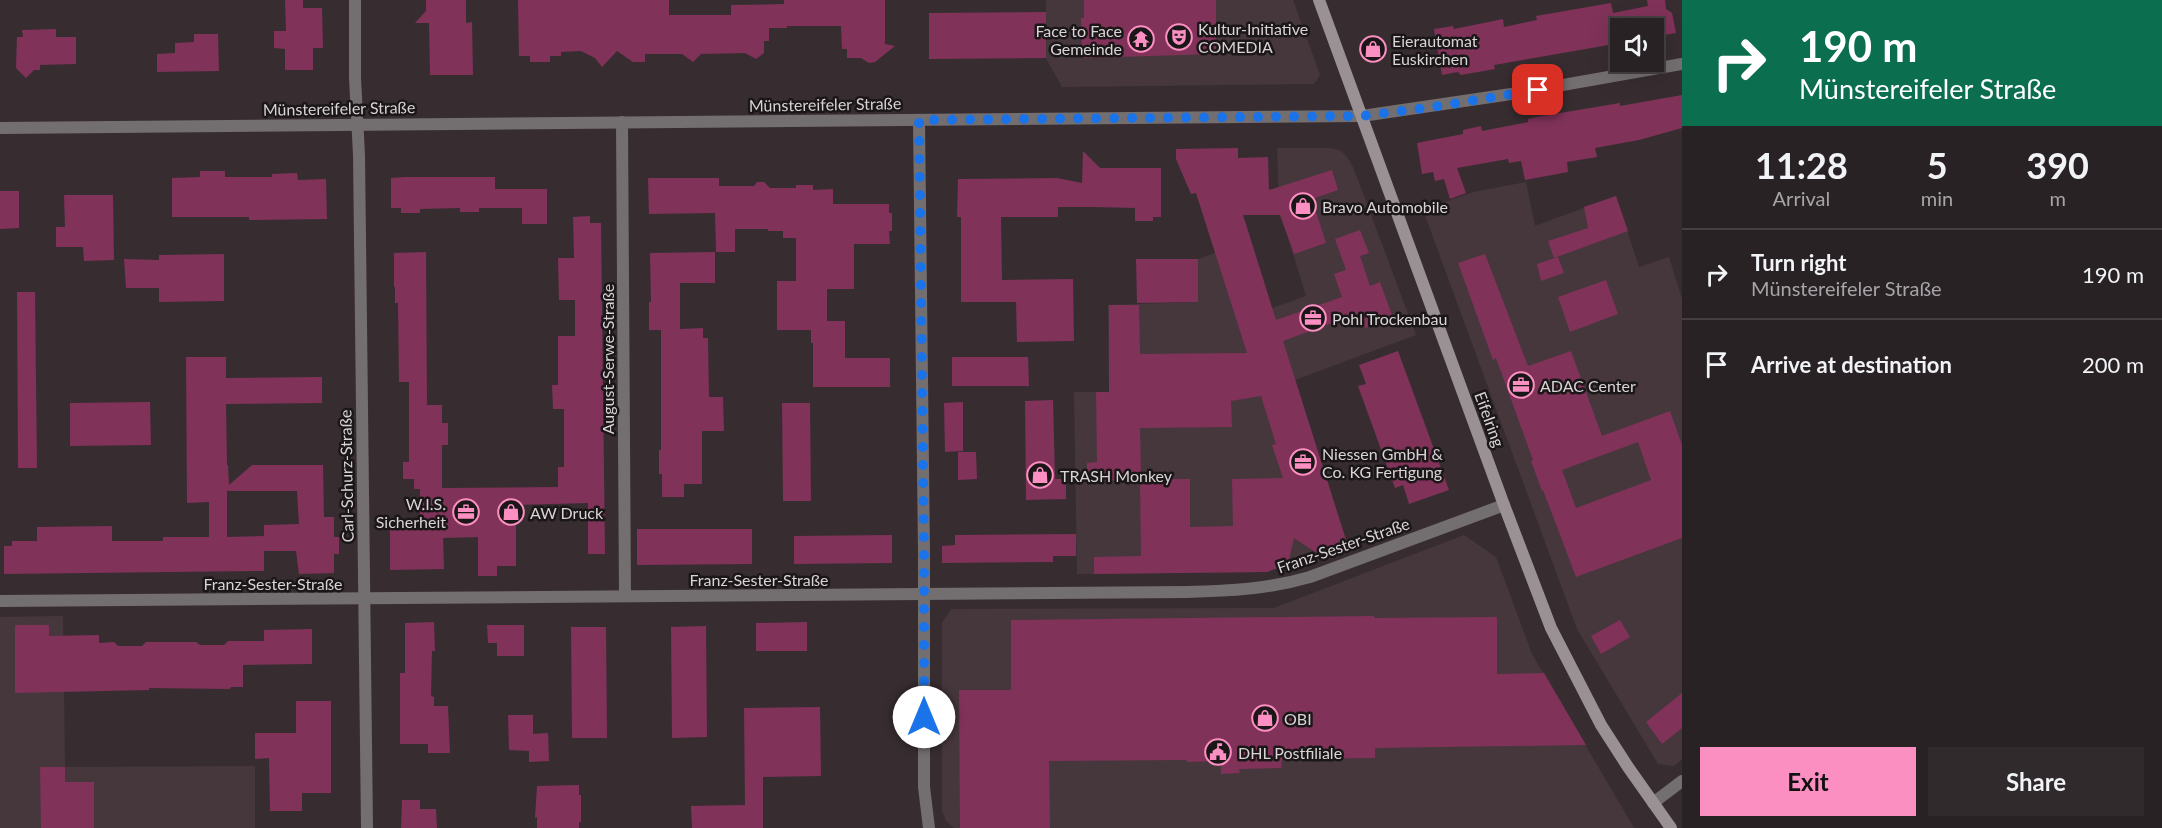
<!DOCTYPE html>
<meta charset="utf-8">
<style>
body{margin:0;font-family:Lato,sans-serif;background:#312a2d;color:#f1f3f6;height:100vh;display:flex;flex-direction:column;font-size:22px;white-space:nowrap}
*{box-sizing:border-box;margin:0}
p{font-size:20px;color:#a5a4a7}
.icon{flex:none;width:33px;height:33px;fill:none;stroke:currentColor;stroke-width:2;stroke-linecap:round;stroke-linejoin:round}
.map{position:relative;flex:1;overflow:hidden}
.drawer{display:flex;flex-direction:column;background:#292225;width:480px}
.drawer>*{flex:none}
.top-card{background:#0b6e4f;color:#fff;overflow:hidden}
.fabs{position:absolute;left:1610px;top:18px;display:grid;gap:12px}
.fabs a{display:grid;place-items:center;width:54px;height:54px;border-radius:0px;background:#292225;box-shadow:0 6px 24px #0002,0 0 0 2px #453f42;font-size:30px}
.pin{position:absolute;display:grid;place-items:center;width:51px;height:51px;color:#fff;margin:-26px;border-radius:12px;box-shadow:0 3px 9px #0006}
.me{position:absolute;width:66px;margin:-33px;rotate:0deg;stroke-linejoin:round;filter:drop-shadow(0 0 4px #0008)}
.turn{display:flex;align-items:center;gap:21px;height:126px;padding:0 18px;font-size:27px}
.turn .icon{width:78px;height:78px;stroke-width:2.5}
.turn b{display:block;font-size:42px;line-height:51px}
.eta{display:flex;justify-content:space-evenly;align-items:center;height:102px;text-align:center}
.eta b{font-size:36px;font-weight:700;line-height:42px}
.button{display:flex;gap:12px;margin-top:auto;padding:12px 18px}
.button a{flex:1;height:69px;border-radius:0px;background:#fc8fc1;color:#111;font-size:24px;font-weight:700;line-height:69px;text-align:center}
.button a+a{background:#312a2d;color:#f1f3f6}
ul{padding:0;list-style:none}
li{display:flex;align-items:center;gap:18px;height:90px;padding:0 18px;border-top:2px solid #453f42}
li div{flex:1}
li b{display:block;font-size:22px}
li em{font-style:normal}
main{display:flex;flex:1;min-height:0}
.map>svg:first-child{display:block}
.built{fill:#46373d}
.building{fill:#803259;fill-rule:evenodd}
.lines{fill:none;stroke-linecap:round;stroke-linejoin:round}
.minor{stroke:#736e70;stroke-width:12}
.tertiary{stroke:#736e70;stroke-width:12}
.secondary{stroke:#999194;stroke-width:12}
.route{stroke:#1a73e8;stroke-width:10;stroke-dasharray:0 18}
.labels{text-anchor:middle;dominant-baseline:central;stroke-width:5;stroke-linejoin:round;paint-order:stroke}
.poi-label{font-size:16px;fill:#dad3d6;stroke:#1b1719;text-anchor:start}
.street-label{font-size:16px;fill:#dad3d6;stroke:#1b1719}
</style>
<main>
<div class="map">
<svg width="1682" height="828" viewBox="0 0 1682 828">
<rect width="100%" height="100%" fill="#372d31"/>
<g class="built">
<path d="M1046,0H1293L1320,75L1314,84L1062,87L1046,58V40H1050V31L1046,30Z"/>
<path d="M1277,148H1330L1341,151L1347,157L1353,167L1416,335L1295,380L1347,543L1267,572L1077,574L1074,392H1109L1108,305L1198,302V259L1215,253L1209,232L1245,220L1272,308L1306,296L1279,208Z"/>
<path d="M1526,182L1535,226L1616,196L1639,267L1669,257L1682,299V759L1674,766L1658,764L1577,629L1423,210L1473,192Z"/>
<path d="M1464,535L1496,557L1532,654L1634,828H954L946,821L942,811V623L951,609L1274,608Z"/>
<path d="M63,616L65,767L255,766V828H0V617Z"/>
</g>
<g class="building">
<path d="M285,0H303V8H322L323,48H313V70H285V49L274,48V31H286Z"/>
<path d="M426,0H466V23L472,22L473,75H430L429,23H415L426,11Z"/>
<path d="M518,0H669V15H731V5L784,4V0H885V44L895,46L875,62L869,63L861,58H847V49H842L841,26H787V28H769V41H764V53L756,59L745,53L701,54L693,62L682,54H645V62H633L617,51L602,67L595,58L581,51L561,52V56H550V62H530V56H519Z"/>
<path d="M1084,0H1216V54L1084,58V56L1082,55L1081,18H1084Z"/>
<path d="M1647,0H1665L1666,9L1672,13L1676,33L1653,37V28H1620V43L1494,65L1495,69L1461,75L1458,72L1442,75L1434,29L1453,26L1454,29L1503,19L1504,27L1537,20L1536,16L1611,3L1613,13L1648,6Z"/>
<path d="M1046,12V58L929,59V13Z"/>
<path d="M56,29V37H76V64L40,65V70H34L26,78L16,68L17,37H23L22,30Z"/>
<path d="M194,34H218L219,71L157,72V54L175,53V43L194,42Z"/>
<path d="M1682,95V128L1639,140L1595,148L1597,157L1567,162L1568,172L1525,180L1521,161L1509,163L1508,159L1457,168L1466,193L1450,199L1444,179L1435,181L1433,172L1422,174L1417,143L1463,134V130L1481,126L1482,131L1528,122V119L1536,117L1620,103V106Z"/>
<path d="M1238,148V158L1268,157L1269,190L1332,170L1338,190L1312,199L1326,243L1294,254L1280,215H1243L1276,320L1342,297L1334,274L1346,270L1335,239L1360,230L1369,253L1360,256L1370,286L1380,282L1393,318L1365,328L1359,313L1283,341L1347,543L1320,553L1315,552L1294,538L1288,564L1267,572L1094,574V557L1141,556L1140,480L1087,481V463L1097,462L1096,392H1109V305H1139L1140,354L1247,353L1196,193L1191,194L1176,159V149ZM1261,396L1276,444L1272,445L1283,478L1232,479L1233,526L1190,527V479H1159V473L1141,474L1140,428L1232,427L1231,401Z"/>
<path d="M1083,151L1100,168H1161V217H1153V221H1135V208L1095,207H1058V217H1001L1002,280L1073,279L1074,341L1017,342L1016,302H961V217H957L958,179L1057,178L1082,183Z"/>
<path d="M200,171H225V177H272V174L297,173L298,180L326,179L327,219L249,220V217H172V178L200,177Z"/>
<path d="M405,177H495V189H547V224H522V208H479V212H460V208L420,209V213H401V208H391V178Z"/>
<path d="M648,178H719V186H754L757,182H764L770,188H796V185H813V190L833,189V204H889V213H892V231H889L890,244H854V289H827V321H845V358H890V387H813V343H811V330H777V281H796V238H783V231H768V229H735V252H716L715,213L649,214Z"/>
<path d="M0,191H19V228L0,229Z"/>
<path d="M64,195H113L114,260L84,261L83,247H56V227H65Z"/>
<path d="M1616,196L1628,231L1554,258L1548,241L1588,228L1584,207Z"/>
<path d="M590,216V223H601L605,554H588V503L516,505V566H497V576H478V537L443,538L444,569L390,570V526H420V489H414V479H403V462H409V382H399L398,303H395V287H394V253L426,252L427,405H442V423H448V445H442V488L558,487V467H564V409H553L552,385H558V336H575V300H559L558,258H574L573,217Z"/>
<path d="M715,252V283H680V329L703,328V338H708L709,397H723L724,431H702V484H684V497H662V474H659V450H661V330H649V302H651L650,253Z"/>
<path d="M224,254V301L159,302V288H126L124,259L159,260V255Z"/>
<path d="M1485,254L1528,366L1571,351L1602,436L1670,411L1682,445V538L1576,577L1543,490L1542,491L1531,461L1533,460L1496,358L1493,360L1458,263ZM1638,442L1651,480L1576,508L1562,470Z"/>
<path d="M1558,257L1564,273L1541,281L1537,264Z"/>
<path d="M1136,259H1198V302L1137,303Z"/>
<path d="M1606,280L1618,314L1570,332L1558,297Z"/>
<path d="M17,292H35L37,468H18Z"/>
<path d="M1398,351L1449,490L1409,504L1403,485L1395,488L1358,386L1366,384L1359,365Z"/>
<path d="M186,357H226V378L322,377V403L226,404L227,465H228L229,485L252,465H323L324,517H334V537H339V554H334V573L299,574L296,551H264V571L4,574V546H12V541H37V527L112,526V541H163V537H209V502L187,503ZM227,491H297L299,524L264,525V536L227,537Z"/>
<path d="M952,357H1028L1029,386H952Z"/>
<path d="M1053,400L1055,479H1066V499L1026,500L1025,401Z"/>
<path d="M150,402L151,445L70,446V403Z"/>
<path d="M963,402V451L945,452L944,403Z"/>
<path d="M782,403H810L811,501H783Z"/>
<path d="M958,452H976L977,479L958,480Z"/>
<path d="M637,529H752V564L637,565Z"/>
<path d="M1076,534V556H1053V562L942,563V546L955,545V535Z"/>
<path d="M892,535V563L794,564V536Z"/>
<path d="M1374,616V618L1497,617V674L1544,673L1586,745L1375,748V758L1282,759L1281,768L1239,769L1240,773L1221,774V761L1187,762V760L1049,761L1050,828H960L959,690H1011V620Z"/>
<path d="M1620,620L1630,637L1601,654L1591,636Z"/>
<path d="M434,622L435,651H432L431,696L434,697V706H448L450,753H428V744H400V673H405V623Z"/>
<path d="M807,622V651H756V623Z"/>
<path d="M15,625H49V636L99,635V643L114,642L118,646H142L146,642H196L200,645H224L228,641H264V630L312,629V664L243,665V687H231L230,689L149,688V690L15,693Z"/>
<path d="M487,625H524V656H497V643H488Z"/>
<path d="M706,626L707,737L672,738L671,627Z"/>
<path d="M571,627H606L607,738H572Z"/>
<path d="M1682,693V728L1662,744L1646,722Z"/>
<path d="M296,701H331V793H302V811H270L269,758L255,759V733H296Z"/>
<path d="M820,707L821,776L763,777V828H692L691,806L745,805L744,708Z"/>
<path d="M508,715H533V734L548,733L549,761L529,762V751L509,750Z"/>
<path d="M40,767H65V782H94V828H41Z"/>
<path d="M579,785V795H581V822H579V828H537V817L535,818L537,786Z"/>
<path d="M402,800H420V809H436L437,828H401Z"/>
</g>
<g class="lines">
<g class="minor">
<path d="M355,0V78L359,155L367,828"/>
<path d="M919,120L924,552V787L929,828"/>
<path d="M622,122L625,596"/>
<path d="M0,601L1187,592C1229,591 1269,589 1310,577L1504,505"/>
<path d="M1653,803L1682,781"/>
</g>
<path class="tertiary" d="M0,128L1362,116L1518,93L1682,64"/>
<path class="secondary" d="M1319,0L1504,505L1551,628L1601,725L1628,767L1671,828"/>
</g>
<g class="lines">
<path class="route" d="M924,717V552L919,120L1362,116L1433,107L1538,90"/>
</g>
<defs>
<g id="theatre-ring" transform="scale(1.35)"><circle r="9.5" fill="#1b1719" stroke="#fc8fc1" stroke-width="1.5"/><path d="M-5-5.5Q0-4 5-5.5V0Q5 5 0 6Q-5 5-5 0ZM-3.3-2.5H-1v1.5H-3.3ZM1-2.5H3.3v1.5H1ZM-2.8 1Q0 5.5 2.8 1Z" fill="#fc8fc1"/></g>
<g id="temple-ring" transform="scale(1.35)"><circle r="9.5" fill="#1b1719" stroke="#fc8fc1" stroke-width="1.5"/><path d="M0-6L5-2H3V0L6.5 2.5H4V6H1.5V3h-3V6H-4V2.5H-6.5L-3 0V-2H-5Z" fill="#fc8fc1"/></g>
<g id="shop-ring" transform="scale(1.35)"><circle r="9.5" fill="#1b1719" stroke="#fc8fc1" stroke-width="1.5"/><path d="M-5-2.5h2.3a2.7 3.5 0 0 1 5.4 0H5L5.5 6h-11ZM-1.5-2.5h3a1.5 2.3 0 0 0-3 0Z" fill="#fc8fc1"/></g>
<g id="office-ring" transform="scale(1.35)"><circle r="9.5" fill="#1b1719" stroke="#fc8fc1" stroke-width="1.5"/><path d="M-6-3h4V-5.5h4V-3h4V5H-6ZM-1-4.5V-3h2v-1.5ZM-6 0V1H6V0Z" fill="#fc8fc1"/></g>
<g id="civic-ring" transform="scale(1.35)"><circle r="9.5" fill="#1b1719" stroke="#fc8fc1" stroke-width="1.5"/><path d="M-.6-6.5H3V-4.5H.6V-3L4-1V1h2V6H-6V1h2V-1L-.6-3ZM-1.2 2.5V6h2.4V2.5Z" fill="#fc8fc1"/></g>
</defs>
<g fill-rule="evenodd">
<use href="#theatre-ring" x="1179" y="37"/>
<use href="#temple-ring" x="1141" y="39"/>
<use href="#shop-ring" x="1373" y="49"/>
<use href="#shop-ring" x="1303" y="206"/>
<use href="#office-ring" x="1313" y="318"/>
<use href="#office-ring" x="1521" y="385"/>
<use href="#office-ring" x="1303" y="462"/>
<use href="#shop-ring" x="1040" y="475"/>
<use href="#office-ring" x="466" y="512"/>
<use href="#shop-ring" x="511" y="512"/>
<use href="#shop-ring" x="1265" y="718"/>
<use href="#civic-ring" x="1218" y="752"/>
</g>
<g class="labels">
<g class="poi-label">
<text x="1198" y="28">Kultur-Initiative<tspan x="1198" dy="18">COMEDIA</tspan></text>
<text x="1122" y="30" text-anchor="end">Face to Face<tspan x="1122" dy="18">Gemeinde</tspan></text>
<text x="1392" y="40">Eierautomat<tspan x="1392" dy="18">Euskirchen</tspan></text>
<text x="1322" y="206">Bravo Automobile</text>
<text x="1332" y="318">Pohl Trockenbau</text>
<text x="1540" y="385">ADAC Center</text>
<text x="1322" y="453">Niessen GmbH &amp;<tspan x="1322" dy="18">Co. KG Fertigung</tspan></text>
<text x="1060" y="475">TRASH Monkey</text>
<text x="446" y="503" text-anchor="end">W.I.S.<tspan x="446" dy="18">Sicherheit</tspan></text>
<text x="530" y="512">AW Druck</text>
<text x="1284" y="718">OBI</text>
<text x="1238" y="752">DHL Postfiliale</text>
</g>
<g class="street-label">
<text transform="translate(825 104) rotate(-1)">Münstereifeler Straße</text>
<text transform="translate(339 108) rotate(-1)">Münstereifeler Straße</text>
<text transform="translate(607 359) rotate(-90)">August-Serwe-Straße</text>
<text transform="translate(1490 419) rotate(70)">Eifelring</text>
<text transform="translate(346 476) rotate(-91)">Carl-Schurz-Straße</text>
<text transform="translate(1343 545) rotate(-19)">Franz-Sester-Straße</text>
<text x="759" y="579">Franz-Sester-Straße</text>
<text x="273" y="583">Franz-Sester-Straße</text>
</g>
</g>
</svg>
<div class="fabs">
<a><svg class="icon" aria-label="sound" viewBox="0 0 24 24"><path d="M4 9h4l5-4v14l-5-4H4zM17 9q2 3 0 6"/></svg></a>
</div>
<div class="pin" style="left:1538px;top:90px;background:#d93025"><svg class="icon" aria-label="arrive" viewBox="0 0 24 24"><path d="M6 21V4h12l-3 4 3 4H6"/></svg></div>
<svg class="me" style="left:924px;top:717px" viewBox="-20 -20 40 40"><circle r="19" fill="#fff"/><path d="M0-13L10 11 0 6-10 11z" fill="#1a73e8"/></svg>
</div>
<section class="drawer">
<div class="top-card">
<div class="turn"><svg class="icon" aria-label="right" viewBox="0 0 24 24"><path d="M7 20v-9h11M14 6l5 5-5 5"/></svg><div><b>190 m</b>Münstereifeler Straße</div></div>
</div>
<div class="eta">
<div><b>11:28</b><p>Arrival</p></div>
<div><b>5</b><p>min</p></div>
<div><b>390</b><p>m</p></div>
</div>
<ul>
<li><svg class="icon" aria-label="right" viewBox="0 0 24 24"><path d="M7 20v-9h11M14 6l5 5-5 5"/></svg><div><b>Turn right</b><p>Münstereifeler Straße</p></div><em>190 m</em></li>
<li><svg class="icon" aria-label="arrive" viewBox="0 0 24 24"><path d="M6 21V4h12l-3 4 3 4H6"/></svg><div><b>Arrive at destination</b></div><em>200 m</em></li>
</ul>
<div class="button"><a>Exit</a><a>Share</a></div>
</section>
</main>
